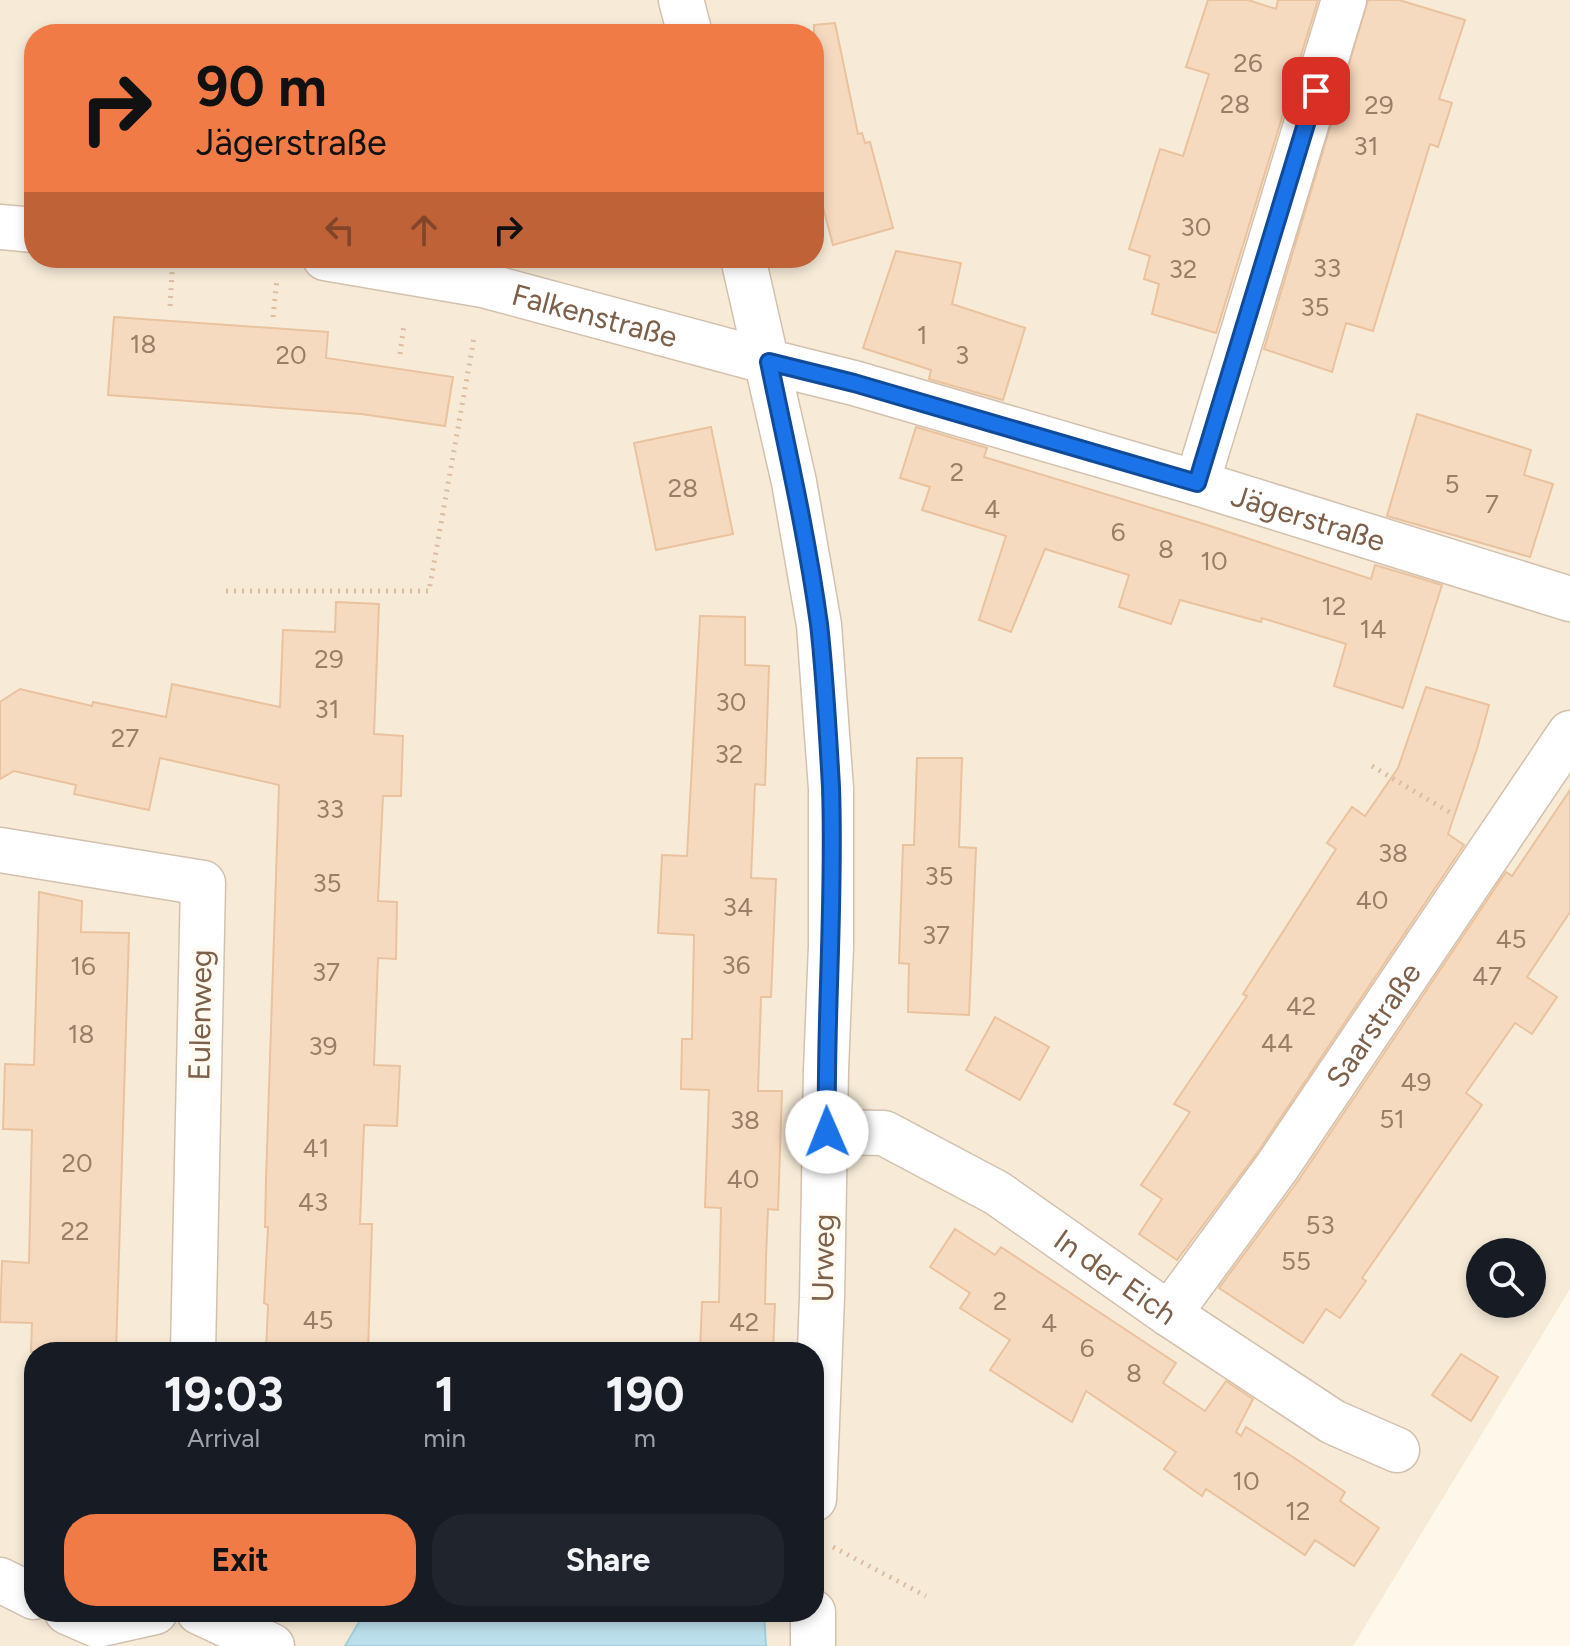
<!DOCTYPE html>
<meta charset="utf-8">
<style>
body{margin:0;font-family:Figtree,sans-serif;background:#20242c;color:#f1f3f6;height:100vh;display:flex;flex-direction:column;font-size:30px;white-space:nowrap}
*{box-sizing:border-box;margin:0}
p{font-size:26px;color:#9ea1a6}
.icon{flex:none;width:44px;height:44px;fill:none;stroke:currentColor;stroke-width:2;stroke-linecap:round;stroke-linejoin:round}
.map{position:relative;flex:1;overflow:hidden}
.side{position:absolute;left:24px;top:1342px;width:800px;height:280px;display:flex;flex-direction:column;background:#171b24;border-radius:32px;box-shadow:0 4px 12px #0003}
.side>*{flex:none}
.guide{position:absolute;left:24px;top:24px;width:800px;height:244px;border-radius:32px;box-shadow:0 4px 12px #0003;background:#f17b47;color:#111;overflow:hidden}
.fabs{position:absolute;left:1466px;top:1238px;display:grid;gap:16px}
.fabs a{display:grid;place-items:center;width:80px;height:80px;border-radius:50%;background:#171b24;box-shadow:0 4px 12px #0003;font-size:40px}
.pin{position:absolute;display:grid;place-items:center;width:68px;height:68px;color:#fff;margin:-34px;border-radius:16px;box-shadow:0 4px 12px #0006}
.me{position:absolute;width:88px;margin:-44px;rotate:359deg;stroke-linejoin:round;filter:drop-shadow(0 0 6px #0008)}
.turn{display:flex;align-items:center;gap:28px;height:168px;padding:0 40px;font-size:36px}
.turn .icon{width:104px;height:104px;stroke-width:2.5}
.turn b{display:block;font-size:56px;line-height:68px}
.lanes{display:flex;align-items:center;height:76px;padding:0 40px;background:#0003;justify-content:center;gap:40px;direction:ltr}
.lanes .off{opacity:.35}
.eta{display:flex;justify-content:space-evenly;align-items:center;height:136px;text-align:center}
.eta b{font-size:48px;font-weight:700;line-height:56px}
.cta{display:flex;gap:16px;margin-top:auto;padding:16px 40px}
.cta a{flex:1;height:92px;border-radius:32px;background:#f17b47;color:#111;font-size:32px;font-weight:700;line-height:92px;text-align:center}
.cta a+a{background:#20242c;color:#f1f3f6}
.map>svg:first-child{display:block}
.residential{fill:#f7ebd8;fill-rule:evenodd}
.water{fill:#bce0eb;stroke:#a1cfdd;stroke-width:2}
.building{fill:#f6dabf;stroke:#eac29e;stroke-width:2}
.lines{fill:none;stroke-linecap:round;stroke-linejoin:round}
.minor-casing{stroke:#d3c1ae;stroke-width:47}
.path{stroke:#dcbda1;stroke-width:5;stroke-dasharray:2 6;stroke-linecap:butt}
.minor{stroke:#fff;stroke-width:44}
.route-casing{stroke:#114b97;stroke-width:20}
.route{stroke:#1a73e8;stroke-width:14}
.labels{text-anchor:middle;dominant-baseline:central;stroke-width:8;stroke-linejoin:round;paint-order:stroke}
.number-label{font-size:26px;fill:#9b7e67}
.street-label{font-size:30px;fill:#7d604a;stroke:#fffbf3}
</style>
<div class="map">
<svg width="1570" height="1646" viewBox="0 0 1570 1646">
<rect width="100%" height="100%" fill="#fef8ea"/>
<path class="residential" d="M0,0H1570V1289L1353,1646H0ZM34,34H814V258H34ZM1480,1252H1532V1304H1480ZM34,1352H814V1612H34Z"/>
<path class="water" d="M365,1612H764L766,1646H345Z"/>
<g class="building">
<path d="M1208,0H1248L1276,9L1278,0H1318L1216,333L1152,314L1159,284L1144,279L1150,256L1129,249L1160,149L1183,156L1209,74L1186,67Z"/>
<path d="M1368,0H1399L1465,20L1439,99L1452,103L1438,147L1430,144L1373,331L1346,323L1332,372L1264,349Z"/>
<path d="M835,23L858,134L862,133L865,143L870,142L893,228L833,245L814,173V25Z"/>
<path d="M896,251L961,263L952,304L1025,328L1003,400L929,379L931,370L863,348Z"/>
<path d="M114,317L328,332L326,358L453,377L445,426L361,414L108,395Z"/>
<path d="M1417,414L1531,450L1524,475L1553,484L1530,557L1387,516Z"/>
<path d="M711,427L733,534L656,550L634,443Z"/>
<path d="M916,427L987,448L984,457L1204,524L1371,579L1375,565L1442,585L1403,708L1334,686L1346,644L1262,618L1261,622L1180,600L1171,624L1119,607L1129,575L1045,549L1011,632L979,620L1006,536L922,510L930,487L900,478Z"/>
<path d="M336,602L379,604L374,734L403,736L401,796H383L378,901L397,902L396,959L378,958L374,1065L400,1066L397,1126L364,1125L360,1224H372L368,1352H266L268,1305L264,1303L268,1227H265L266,1180L279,785L160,758L149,810L74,794L76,785L14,771L0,779V702L20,689L92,706L93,702L166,717L172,684L280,707L283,630L335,632Z"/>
<path d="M700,616L745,617V665L769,666L765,785L755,784L751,878L776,879L771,997H761L758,1091H782L778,1210L768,1209L766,1257L765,1304H775L773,1352H700L702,1302H719L721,1208L705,1207L709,1090L681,1089L682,1039H692L694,935L658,933L662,855L687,856Z"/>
<path d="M1426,687L1489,705L1477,749L1448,834L1464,845L1257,1153L1177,1260L1139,1234L1162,1199L1141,1185L1190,1112L1174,1104L1247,996L1243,994L1336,849L1327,843L1352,807L1365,816L1398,768Z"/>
<path d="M917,758H962L959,847L976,848L969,1015L908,1012L909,964L899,963L903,845H914Z"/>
<path d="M1570,790V912L1527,977L1557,997L1532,1034L1515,1023L1466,1093L1482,1105L1362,1278L1366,1281L1340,1318L1326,1309L1303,1343L1219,1288L1298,1181L1506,872L1512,876Z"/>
<path d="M39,892L82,901L81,932L129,933L116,1352H31L32,1323L0,1322L2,1261L29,1263L32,1130L3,1129L5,1064L34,1065Z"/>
<path d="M995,1017L1049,1047L1020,1100L966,1070Z"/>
<path d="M955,1229L995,1255L1001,1247L1176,1363L1163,1383L1205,1411L1226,1381L1253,1399L1236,1432L1241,1436L1246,1427L1296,1459L1345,1492L1340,1501L1379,1528L1354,1566L1315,1540L1305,1555L1206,1489L1202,1496L1164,1469L1176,1452L1086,1391L1072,1422L990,1370L1010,1340L960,1308L970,1293L930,1267Z"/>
<path d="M1461,1354L1498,1377L1471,1421L1432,1395Z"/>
</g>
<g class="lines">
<g class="minor-casing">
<g id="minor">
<path d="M681,0L690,34"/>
<path d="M0,227L34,230"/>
<path id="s1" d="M325,258L483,285L769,362L854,383L1197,483L1570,599"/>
<path d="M743,258L794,482L819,625L831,789V946L826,1070L822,1298L814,1499"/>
<path d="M1197,483L1344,0"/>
<path d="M0,850L203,883L193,1352"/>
<path id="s2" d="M827,1132L884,1133L997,1193L1169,1314L1333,1422L1397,1450"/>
<path id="s3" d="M1169,1314L1277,1167L1570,733"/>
<path d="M0,1580L34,1597"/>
<path d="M67,1612L97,1625L155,1612"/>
<path d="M199,1612L272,1646"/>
<path d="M813,1646V1612"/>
</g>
</g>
<g class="path">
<path d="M170,306L173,258"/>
<path d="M273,317L277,279"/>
<path d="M400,354L404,324"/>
<path d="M226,591H429L474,338"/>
<path d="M1372,766L1454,815"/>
<path d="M833,1547L926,1596"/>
</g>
<use href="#minor" class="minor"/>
</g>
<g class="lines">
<g class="route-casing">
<path id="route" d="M827,1132C825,1017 835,902 831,787C828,733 825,677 819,624C807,536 787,449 769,362L854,383L1197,483L1316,91"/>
</g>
<use href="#route" class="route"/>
</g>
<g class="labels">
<g class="number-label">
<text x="1248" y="63">26</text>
<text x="1235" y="104">28</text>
<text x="1379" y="105">29</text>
<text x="1366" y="146">31</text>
<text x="1196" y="227">30</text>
<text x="1327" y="268">33</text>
<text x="1183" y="269">32</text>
<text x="1315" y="307">35</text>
<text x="922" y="335">1</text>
<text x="143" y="344">18</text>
<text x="291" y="355">20</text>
<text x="962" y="355">3</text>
<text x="957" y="472">2</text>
<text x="1452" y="484">5</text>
<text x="683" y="488">28</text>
<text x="1492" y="504">7</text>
<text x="992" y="509">4</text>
<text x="1118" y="532">6</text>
<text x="1166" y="549">8</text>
<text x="1214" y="561">10</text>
<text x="1334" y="606">12</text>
<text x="1373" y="629">14</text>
<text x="329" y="659">29</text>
<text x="731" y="702">30</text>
<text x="327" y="709">31</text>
<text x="125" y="738">27</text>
<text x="729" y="754">32</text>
<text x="330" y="809">33</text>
<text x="1393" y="853">38</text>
<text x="939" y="876">35</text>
<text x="327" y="883">35</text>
<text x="1372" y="900">40</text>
<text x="738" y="907">34</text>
<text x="936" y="935">37</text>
<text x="1511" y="939">45</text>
<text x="736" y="965">36</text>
<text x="83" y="966">16</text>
<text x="326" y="972">37</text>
<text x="1487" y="976">47</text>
<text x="1301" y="1006">42</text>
<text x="81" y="1034">18</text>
<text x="1277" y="1043">44</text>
<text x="323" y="1046">39</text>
<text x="1416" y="1082">49</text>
<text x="1392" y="1119">51</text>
<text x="745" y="1120">38</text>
<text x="316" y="1148">41</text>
<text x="77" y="1163">20</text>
<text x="743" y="1179">40</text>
<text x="313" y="1202">43</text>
<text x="1320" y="1225">53</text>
<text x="75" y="1231">22</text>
<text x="1296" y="1261">55</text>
<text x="1000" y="1301">2</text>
<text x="318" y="1320">45</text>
<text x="744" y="1322">42</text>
<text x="1049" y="1323">4</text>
<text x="1087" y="1348">6</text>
<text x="1134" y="1373">8</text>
<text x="1246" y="1481">10</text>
<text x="1298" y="1511">12</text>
</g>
<g class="street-label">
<text stroke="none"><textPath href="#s1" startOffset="276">Falkenstraße</textPath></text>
<text stroke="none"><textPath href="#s1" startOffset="1018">Jägerstraße</textPath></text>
<text transform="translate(200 1015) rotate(-89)">Eulenweg</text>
<text stroke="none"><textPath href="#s3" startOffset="354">Saarstraße</textPath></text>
<text transform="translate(823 1258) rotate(-89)">Urweg</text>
<text stroke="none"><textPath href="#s2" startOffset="330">In der Eich</textPath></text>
</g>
</g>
</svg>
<div class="fabs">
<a><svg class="icon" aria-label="search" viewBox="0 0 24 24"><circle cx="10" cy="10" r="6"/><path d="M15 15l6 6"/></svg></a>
</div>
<div class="pin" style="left:1316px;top:91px;background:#d93025"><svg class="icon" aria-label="arrive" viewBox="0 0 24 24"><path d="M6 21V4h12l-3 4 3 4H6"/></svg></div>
<svg class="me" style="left:827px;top:1132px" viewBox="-20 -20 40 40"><circle r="19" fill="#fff"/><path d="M0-13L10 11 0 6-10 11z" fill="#1a73e8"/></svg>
<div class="guide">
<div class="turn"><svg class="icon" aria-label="right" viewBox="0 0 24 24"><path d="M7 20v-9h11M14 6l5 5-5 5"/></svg><div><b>90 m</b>Jägerstraße</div></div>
<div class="lanes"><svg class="icon off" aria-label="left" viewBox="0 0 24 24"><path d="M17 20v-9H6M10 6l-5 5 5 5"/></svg><svg class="icon off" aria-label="ahead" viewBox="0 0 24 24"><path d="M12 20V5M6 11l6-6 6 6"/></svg><svg class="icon" aria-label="right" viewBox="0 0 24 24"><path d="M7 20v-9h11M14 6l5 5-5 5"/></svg></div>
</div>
<section class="side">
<div class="eta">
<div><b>19:03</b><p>Arrival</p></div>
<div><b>1</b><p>min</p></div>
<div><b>190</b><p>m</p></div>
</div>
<div class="cta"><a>Exit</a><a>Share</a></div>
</section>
</div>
